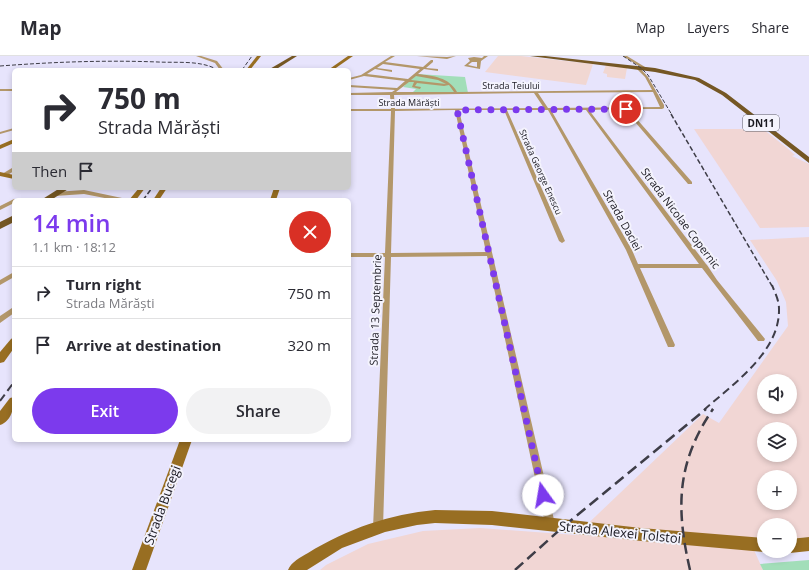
<!DOCTYPE html>
<meta charset="utf-8">
<style>
body{margin:0;font-family:"Open Sans",sans-serif;background:#f2f2f3;color:#2b2b33;height:100vh;display:flex;flex-direction:column;font-size:15px;white-space:nowrap}
*{box-sizing:border-box;margin:0}
p{font-size:13px;color:#7c7c81}
.icon{flex:none;width:22px;height:22px;fill:none;stroke:currentColor;stroke-width:2;stroke-linecap:round;stroke-linejoin:round}
.map{position:relative;flex:1;overflow:hidden}
.drawer{position:absolute;left:12px;top:142px;width:339px;height:244px;display:flex;flex-direction:column;background:#fff;border-radius:6px;box-shadow:0 2px 6px #0003}
.drawer>*{flex:none}
.banner{position:absolute;left:12px;top:12px;width:339px;height:122px;border-radius:6px;box-shadow:0 2px 6px #0003;background:#fff;color:#2b2b33;overflow:hidden}
.fabs{position:absolute;left:757px;top:318px;display:grid;gap:8px}
.fabs a{display:grid;place-items:center;width:40px;height:40px;border-radius:50%;background:#fff;box-shadow:0 2px 6px #0003;font-size:20px}
.pin{position:absolute;display:grid;place-items:center;width:34px;height:34px;color:#fff;margin:-17px;border:2px solid #fff;border-radius:50%;box-shadow:0 1px 4px #0007}
.me{position:absolute;width:44px;margin:-22px;rotate:347deg;stroke-linejoin:round;filter:drop-shadow(0 0 3px #0008)}
.turn{display:flex;align-items:center;gap:14px;height:84px;padding:0 20px;font-size:18px}
.turn .icon{width:52px;height:52px;stroke-width:2.5}
.turn b{display:block;font-size:28px;line-height:34px}
.then{display:flex;align-items:center;height:38px;padding:0 20px;background:#0003;gap:8px;font-size:15px}
.round{display:grid;place-items:center;flex:none;width:42px;height:42px;border-radius:21px;background:#f2f2f3}
.head{display:flex;align-items:center;justify-content:space-between;height:68px;padding:0 20px}
h1{font-size:24px;font-weight:600;line-height:30px;color:#7c3aed}
.cta{display:flex;gap:8px;margin-top:auto;padding:8px 20px}
.cta a{flex:1;height:46px;border-radius:24px;background:#7c3aed;color:#fff;font-size:16px;font-weight:600;line-height:46px;text-align:center}
.cta a+a{background:#f2f2f3;color:#2b2b33}
ul{padding:0;list-style:none}
li{display:flex;align-items:center;gap:12px;height:52px;padding:0 20px;border-top:1px solid #e1e1e2}
li div{flex:1}
li b{display:block;font-size:15px}
li em{font-style:normal}
header{display:flex;align-items:center;gap:24px;box-sizing:border-box;height:56px;padding:0 20px;background:#fff;border-bottom:1px solid #e1e1e2}
header strong{font-size:19px}
nav{display:flex;gap:22px;margin-inline-start:auto;font-size:14px}
.map>svg:first-child{display:block}
.commercial{fill:#f1d7d2}
.industrial{fill:#f1d6d4;fill-rule:evenodd}
.green{fill:#a2deb9}
.lines{fill:none;stroke-linecap:round;stroke-linejoin:round}
.street{fill:#b3976a;fill-rule:evenodd}
.secondary{fill:#986e22;fill-rule:evenodd}
.primary{fill:#755724;fill-rule:evenodd}
.rail-far3{stroke:#3e3d47;stroke-width:1;stroke-dasharray:4 2;stroke-linecap:butt}
.rail-far2{stroke:#3e3d47;stroke-width:1.5;stroke-dasharray:5 2.5;stroke-linecap:butt}
.rail-far1{stroke:#3e3d47;stroke-width:2;stroke-dasharray:8 4.5;stroke-linecap:butt}
.rail{stroke:#3e3d47;stroke-width:2.5;stroke-dasharray:11 5.5;stroke-linecap:butt}
.route{stroke:#7c3aed;stroke-width:7;stroke-dasharray:0 12.6}
.labels{text-anchor:middle;dominant-baseline:central;stroke-width:4;stroke-linejoin:round;paint-order:stroke}
.far-street-label{font-size:9px;fill:#1a1921;stroke:#f4f3fd}
.shield{fill:#f4f3fd;stroke:#5b5a63;stroke-width:1}
.shield-label{font-size:10px;font-weight:bold;fill:#1a1921}
.street-label{font-size:11px;fill:#1a1921;stroke:#f4f3fd}
.near-street-label{font-size:13px;fill:#1a1921;stroke:#f4f3fd}
</style>
<header>
<strong>Map</strong>
<nav><a>Map</a><a>Layers</a><a>Share</a></nav>
</header>
<div class="map">
<svg width="809" height="514" viewBox="0 0 809 514">
<rect width="100%" height="100%" fill="#e7e4fc"/>
<g class="commercial">
<path d="M498,0H521L593,8L586,29L485,16Z"/>
<path d="M606,9L627,12L625,23L607,21V18L603,17Z"/>
</g>
<g class="industrial">
<path d="M694,73H763L787,92L795,99L792,100L809,108V171L760,172Z"/>
<path d="M809,181V481L790,483V469H764V482L748,481L763,514H320L326,509L368,488L423,475L480,472L576,479L703,358L719,367L788,270L786,246L777,225L750,184ZM764,325H790V351H764ZM764,373H790V399H764ZM764,421H790V447H764Z"/>
</g>
<g class="green">
<path d="M417,18L465,21L468,37H412L416,33L403,31Z"/>
<path d="M809,504V514H763L760,508Z"/>
</g>
<g class="lines">
<g class="street">
<path d="M196,0H201L217,5L224,14H220L215,7Z"/>
<path d="M391,0H395L385,6L423,11L431,4H433V6L426,12L438,13V15L424,13L418,18C433,20 449,21 457,36L652,34L645,21L636,12L639,11L648,21L664,49V52L662,53H628L692,126V128H688L624,53L589,54L706,208L707,209L717,224L765,283L764,285H758L702,212H640L675,289L674,291H668L626,194L548,54H507L565,185L562,187L559,185L504,54H459L555,468L554,472L550,473L546,472L545,468L487,200L391,201L383,472L382,476L378,477L374,476L373,472L385,201H349V197H385L391,55H349V53H391L390,39H349V37L392,36L395,34L349,31V29L397,32L405,25L364,20L349,24V22L361,19ZM383,8L420,13L408,23L367,18L375,13L392,16V14L377,12ZM416,20L438,24L446,28L411,24ZM409,26H414L412,31L420,33L421,31L415,30L417,27L444,30L449,29L454,36H396ZM653,36L660,51L548,52L538,37ZM534,37L544,52L395,53L394,39ZM455,54L486,196L391,197L395,55ZM551,54H586L699,208H638L632,194Z"/>
<path d="M417,0L447,1L456,0L447,3Z"/>
<path d="M484,0H488L481,5L480,13L464,10L470,5L468,2L474,1L482,2ZM472,6H477V11L468,9Z"/>
<path d="M623,0H627L645,11L642,12Z"/>
<rect x="0" y="33" width="14" height="2"/>
<path d="M14,72V74L0,78V76Z"/>
<path d="M12,112H14V115L6,120H2V118Z"/>
<path d="M84,134L122,142L125,144H115L84,138L55,140L52,138L55,136Z"/>
<path d="M14,143L16,144H14V147L0,154V150Z"/>
<path d="M14,216V221L0,229V224Z"/>
<path d="M12,252H14V257L0,267V260Z"/>
</g>
<g class="secondary">
<path d="M257,0H261L250,14H246Z"/>
<path d="M348,0H353L333,14H328Z"/>
<path d="M14,83V87L0,93V89Z"/>
<path d="M0,116L14,119V123L0,120Z"/>
<path d="M139,132H145L136,144H129Z"/>
<path d="M161,132H167L159,144H153Z"/>
<path d="M274,132H280L276,144H270Z"/>
<path d="M14,281V292L4,306L0,307V296L11,283Z"/>
<path d="M14,341C14,351 12,365 0,369V355L10,342Z"/>
<path d="M180,384H192L146,514H132Z"/>
<path d="M435,454L492,455L641,472L764,482V495H766L764,496L641,485L492,469L435,467L417,469L385,476L342,492L307,514H288C291,506 301,501 308,497C347,473 390,458 435,454Z"/>
<path d="M809,481V495L790,497L786,495H790V483Z"/>
</g>
<g class="primary">
<path d="M292,0H297L275,14H268Z"/>
<path d="M530,0H545L655,12L699,22L726,37L809,101V107L722,39L695,24L655,16Z"/>
<path d="M60,132H70L51,144H41Z"/>
<path d="M14,159V166L0,173V166Z"/>
</g>
<g class="rail-far3">
<path d="M623,0L641,12L648,19L672,59"/>
<path d="M0,10C53,6 105,4 158,6C178,7 201,4 218,14"/>
<path d="M242,14L252,0"/>
</g>
<g class="rail-far2">
<path d="M671,58L772,230"/>
<path d="M143,144L152,132"/>
</g>
<g class="rail-far1">
<path d="M0,345L14,326"/>
<path d="M704,354C733,328 780,296 779,253C779,244 775,237 772,229"/>
<path d="M712,354L713,353"/>
</g>
<g class="rail">
<path d="M515,514L564,470L706,353"/>
<path d="M690,514C676,453 676,407 713,353"/>
</g>
</g>
<g class="lines">
<path class="route" d="M543,439L457,54L626,53"/>
</g>
<g class="labels">
<g class="far-street-label">
<text x="511" y="29">Strada Teiului</text>
<text x="409" y="46">Strada Mărăști</text>
<text transform="translate(541 116) rotate(66)">Strada George Enescu</text>
</g>
<rect class="shield" x="743" y="59" width="36" height="16" rx="3"/>
<g class="shield-label">
<text x="761" y="67">DN11</text>
</g>
<g class="street-label">
<text transform="translate(681 162) rotate(53)">Strada Nicolae Copernic</text>
<text transform="translate(623 164) rotate(61)">Strada Daciei</text>
<text transform="translate(375 254) rotate(-88)">Strada 13 Septembrie</text>
</g>
<g class="near-street-label">
<text transform="translate(162 449) rotate(-70)">Strada Bucegi</text>
<text transform="translate(620 476) rotate(6)">Strada Alexei Tolstoi</text>
</g>
</g>
</svg>
<div class="fabs">
<a><svg class="icon" aria-label="sound" viewBox="0 0 24 24"><path d="M4 9h4l5-4v14l-5-4H4zM17 9q2 3 0 6"/></svg></a>
<a><svg class="icon" aria-label="layers" viewBox="0 0 24 24"><path d="M12 4l9 5-9 5-9-5zM3 14l9 5 9-5"/></svg></a>
<a>+</a>
<a>−</a>
</div>
<div class="pin" style="left:626px;top:53px;background:#d93025"><svg class="icon" aria-label="arrive" viewBox="0 0 24 24"><path d="M6 21V4h12l-3 4 3 4H6"/></svg></div>
<svg class="me" style="left:543px;top:439px" viewBox="-20 -20 40 40"><circle r="19" fill="#fff"/><path d="M0-13L10 11 0 6-10 11z" fill="#7c3aed"/></svg>
<div class="banner">
<div class="turn"><svg class="icon" aria-label="right" viewBox="0 0 24 24"><path d="M7 20v-9h11M14 6l5 5-5 5"/></svg><div><b>750 m</b>Strada Mărăști</div></div>
<div class="then">Then<svg class="icon" aria-label="arrive" viewBox="0 0 24 24"><path d="M6 21V4h12l-3 4 3 4H6"/></svg></div>
</div>
<section class="drawer">
<div class="head"><div><h1>14 min</h1><p>1.1 km · 18:12</p></div><a class="round" style="background:#d93025;color:#fff"><svg class="icon" aria-label="close" viewBox="0 0 24 24"><path d="M6 6l12 12M18 6L6 18"/></svg></a></div>
<ul>
<li><svg class="icon" aria-label="right" viewBox="0 0 24 24"><path d="M7 20v-9h11M14 6l5 5-5 5"/></svg><div><b>Turn right</b><p>Strada Mărăști</p></div><em>750 m</em></li>
<li><svg class="icon" aria-label="arrive" viewBox="0 0 24 24"><path d="M6 21V4h12l-3 4 3 4H6"/></svg><div><b>Arrive at destination</b></div><em>320 m</em></li>
</ul>
<div class="cta"><a>Exit</a><a>Share</a></div>
</section>
</div>
